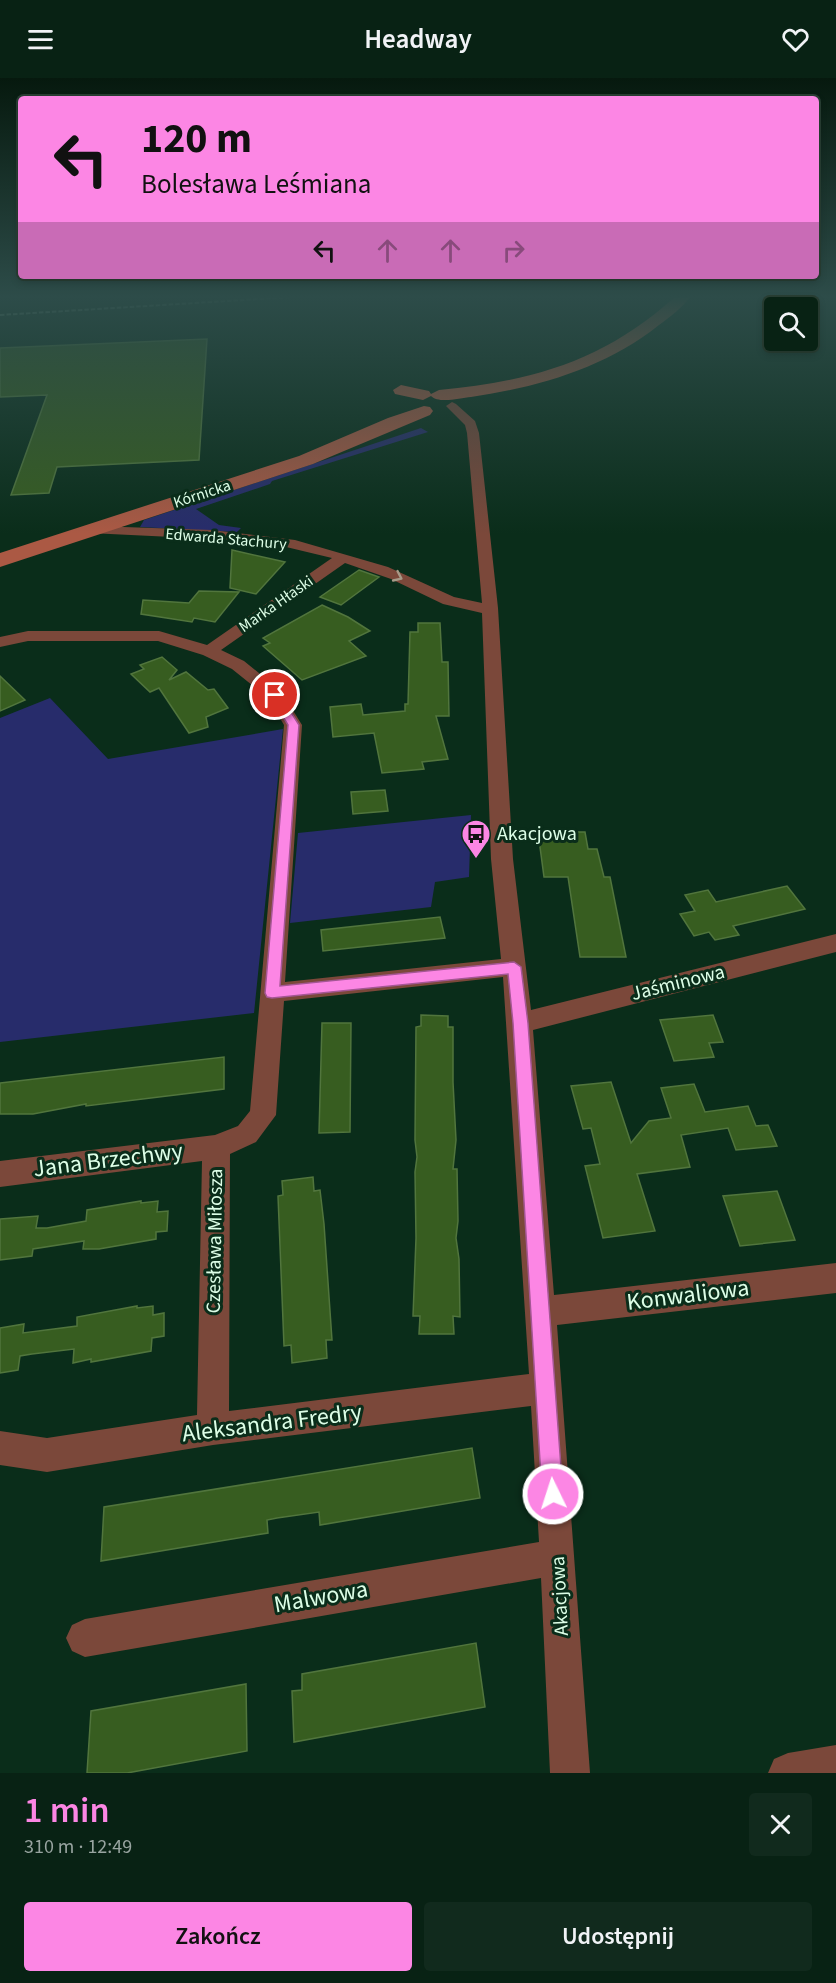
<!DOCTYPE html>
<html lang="pl">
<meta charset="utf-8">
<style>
body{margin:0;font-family:"Source Sans 3",sans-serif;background:#112a1d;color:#f1f3f6;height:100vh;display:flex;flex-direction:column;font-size:22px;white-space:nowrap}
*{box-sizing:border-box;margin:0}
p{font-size:20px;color:#98a4a0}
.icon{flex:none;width:33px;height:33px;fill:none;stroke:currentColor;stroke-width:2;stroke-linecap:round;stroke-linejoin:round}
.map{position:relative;height:1695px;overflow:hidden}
.details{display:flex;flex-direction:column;background:#082214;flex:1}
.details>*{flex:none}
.guide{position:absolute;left:18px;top:18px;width:801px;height:183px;border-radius:6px;box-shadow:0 3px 9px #0003,0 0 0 2px #293f34;background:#fc86e4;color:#111;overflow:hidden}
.fabs{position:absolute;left:764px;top:219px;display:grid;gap:12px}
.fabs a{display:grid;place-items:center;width:54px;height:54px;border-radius:6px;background:#082214;box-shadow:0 3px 9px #0003,0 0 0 2px #293f34;font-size:30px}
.pin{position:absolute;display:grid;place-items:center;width:51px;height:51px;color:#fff;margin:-26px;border:3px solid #fff;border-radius:50%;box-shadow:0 2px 6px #0007}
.me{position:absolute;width:66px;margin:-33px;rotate:356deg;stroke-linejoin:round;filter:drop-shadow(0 0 4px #0008)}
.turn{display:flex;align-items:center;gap:21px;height:126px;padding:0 24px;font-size:27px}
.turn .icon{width:78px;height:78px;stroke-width:2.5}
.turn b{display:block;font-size:42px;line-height:51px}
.lanes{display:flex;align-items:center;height:57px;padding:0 24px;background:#0003;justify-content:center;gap:30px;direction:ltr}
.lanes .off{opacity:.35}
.round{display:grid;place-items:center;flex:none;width:63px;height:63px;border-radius:6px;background:#112a1d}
.overview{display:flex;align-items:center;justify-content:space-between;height:102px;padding:0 24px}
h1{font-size:36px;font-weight:600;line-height:45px;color:#fc86e4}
.cta{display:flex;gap:12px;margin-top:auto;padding:12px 24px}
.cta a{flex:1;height:69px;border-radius:6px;background:#fc86e4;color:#111;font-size:24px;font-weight:600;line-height:69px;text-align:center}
.cta a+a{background:#112a1d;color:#f1f3f6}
header{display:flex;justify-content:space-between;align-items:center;height:78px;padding:0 24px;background:#082214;font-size:27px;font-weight:600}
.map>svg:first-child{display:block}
.green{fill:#272c6b}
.building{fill:#375d20;stroke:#51753d;stroke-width:1.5}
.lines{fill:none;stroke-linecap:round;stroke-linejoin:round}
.street{fill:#7b483a;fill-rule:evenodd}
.secondary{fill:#ab5944;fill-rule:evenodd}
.rail{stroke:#8cae99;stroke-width:2;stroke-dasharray:4.5 2;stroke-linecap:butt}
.oneway{stroke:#a79a88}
.route{fill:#fc86e4;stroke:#a45794;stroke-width:1.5}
.labels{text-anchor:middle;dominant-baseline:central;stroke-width:6;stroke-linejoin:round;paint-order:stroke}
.far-street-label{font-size:16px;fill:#ddfee7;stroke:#0a2d1a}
.poi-label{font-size:20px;fill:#ddfee7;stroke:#0a2d1a;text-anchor:start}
.street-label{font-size:20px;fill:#ddfee7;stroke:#0a2d1a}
.near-street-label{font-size:24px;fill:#ddfee7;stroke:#0a2d1a}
</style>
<header><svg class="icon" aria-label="menu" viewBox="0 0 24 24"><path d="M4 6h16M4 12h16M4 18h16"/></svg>Headway<svg class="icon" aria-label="heart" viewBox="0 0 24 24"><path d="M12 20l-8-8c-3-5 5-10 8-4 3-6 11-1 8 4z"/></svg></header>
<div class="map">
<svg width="836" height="1695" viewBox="0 0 836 1695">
<rect width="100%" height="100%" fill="#0a2d1a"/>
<g class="green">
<path d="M421,350L428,354L272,403L270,406L196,431L219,447L241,450L237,454L140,449L144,442L192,426L194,427L199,425L198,424Z"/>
<path d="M50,620L108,681L283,651L254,935L0,964V640Z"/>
<path d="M471,737L469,799L435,804L431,829L290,845L298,755Z"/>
</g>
<g class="building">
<path d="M207,261L199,382L57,389L49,415L11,417L47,317L0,319V270Z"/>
<path d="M232,472L285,484L256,516L230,510Z"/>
<path d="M359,492L379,499L341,527L320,519Z"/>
<path d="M199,513L239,514L215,544L194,540L192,544L141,536L143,522L189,525Z"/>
<path d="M322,527L348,539L370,553L349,563L366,578L302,602L263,568L270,565L263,560Z"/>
<path d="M418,545H440L442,584H448L449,638H436L448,681L422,684L424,691L382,695L374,655L333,659L330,629L361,626L363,637L405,633V626H408L410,554H418Z"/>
<path d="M162,579L177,592L169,602L186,594L208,612L214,611L228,630L206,639L208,649L189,655L159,610L150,614L131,596L144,591L140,587Z"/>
<path d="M0,598L25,622L0,633Z"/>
<path d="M385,712L388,733L353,736L351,714Z"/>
<path d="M538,754H585L588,771H597L604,799H610L626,879H580L568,799H544Z"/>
<path d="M787,808L805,831L733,848L739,857L715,862L709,854L694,858L680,836L695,833L685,817L708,812L716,824Z"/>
<path d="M440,839L445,860L323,873L321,852Z"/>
<path d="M421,937L448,938V949H453V1004L456,1062L453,1091H457L458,1143L456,1160L459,1181L460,1239L453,1238L454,1256H419L420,1238H413L416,1160L415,1094L417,1079L415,1062L416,949L421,948Z"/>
<path d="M713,937L723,964L709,965L714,979L674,983L660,942Z"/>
<path d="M322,945H351L350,1054L319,1055Z"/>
<path d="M224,979V1011L86,1028V1026L33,1036H0V1005Z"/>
<path d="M611,1004L631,1065L649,1043L671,1040L661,1010L694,1006L705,1034L748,1028L756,1048L768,1047L777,1068L736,1072L728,1050L681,1057L690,1089L637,1096L655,1153L603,1160L585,1088L600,1086L591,1050L583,1051L571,1008Z"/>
<path d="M313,1099L314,1113L320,1112L324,1146L332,1262H326L327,1280L292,1285L291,1267L284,1268L278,1118L283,1117L282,1103Z"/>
<path d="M777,1113L795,1162L740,1168L723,1118Z"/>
<path d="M141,1123V1125L158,1123L157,1134L168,1133L167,1153L156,1154V1161L99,1171H83L84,1163L33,1171L32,1178L0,1182V1141L38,1138L36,1150H47L86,1143L87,1132Z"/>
<path d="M137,1228V1230L153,1228V1237L164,1235V1258L152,1260L151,1273L91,1284V1281L73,1285L74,1271L32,1276L20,1278L18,1292L0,1295V1250L24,1246L23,1255L77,1248V1239Z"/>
<path d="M472,1370L480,1420L320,1447L319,1434L277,1440L267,1442L268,1455L101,1483L104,1429Z"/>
<path d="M476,1565L485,1629L294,1664L292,1613L302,1612V1596Z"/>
<path d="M246,1606L247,1673L127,1695H87L91,1633Z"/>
</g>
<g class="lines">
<g class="street">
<path d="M452,324L456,326L475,343L479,355L498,530L513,781L531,932L836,856V874L533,952L554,1217L836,1185V1215L557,1247L590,1695H550L541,1500L85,1579L72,1573L66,1560L72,1547L85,1541L539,1464L531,1328L213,1367L47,1394L0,1387V1353L47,1360L197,1337L202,1083L0,1109V1083L215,1057L238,1048L250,1033L284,647L268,620L232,591L203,577L158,563H28L0,569V559L28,553H159L207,567L332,480L282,468L235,462L89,455L87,452L94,448L212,452L295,462L388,489L454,519L482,525L467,355L465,347L446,328ZM345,485L391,501L443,526L482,535L491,781L501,881L285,904L302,647L281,613L244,583L221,572ZM503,899L529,1296L229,1333L230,1076L256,1064L276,1037L284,923Z"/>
<path d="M836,1667V1695H768L774,1681L788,1675Z"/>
</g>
<g class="secondary">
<path d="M675,219H690C682,230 670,239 659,247C605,290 539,309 471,319C460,320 439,326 431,318L423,322L395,316L393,312L401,307L429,313L431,316L439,312C534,303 603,283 675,219Z"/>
<path d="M424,328L430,329L433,333L430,337L313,386L0,489V475L299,378L388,340Z"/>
</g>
<path class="rail" d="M0,237L292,219"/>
</g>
<defs><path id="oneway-chevron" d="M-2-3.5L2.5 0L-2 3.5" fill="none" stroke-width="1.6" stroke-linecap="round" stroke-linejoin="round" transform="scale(1.5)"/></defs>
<use class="oneway" href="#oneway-chevron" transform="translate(398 499) rotate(25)"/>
<linearGradient id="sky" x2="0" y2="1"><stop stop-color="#06190e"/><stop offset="0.48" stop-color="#2d4c49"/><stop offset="1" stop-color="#2d4c49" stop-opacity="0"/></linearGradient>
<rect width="836" height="456" fill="url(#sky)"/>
<path class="route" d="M275,614L279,615L299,647L280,908L514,884L521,889L528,945L563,1416L560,1423L553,1426L545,1423L542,1416L513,945L508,896L272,920L267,919L265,915L288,647L270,617Z"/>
<defs>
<g id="bus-pin" transform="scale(1.5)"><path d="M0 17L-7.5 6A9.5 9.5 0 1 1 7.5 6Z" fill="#fc86e4" stroke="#0a2d1a"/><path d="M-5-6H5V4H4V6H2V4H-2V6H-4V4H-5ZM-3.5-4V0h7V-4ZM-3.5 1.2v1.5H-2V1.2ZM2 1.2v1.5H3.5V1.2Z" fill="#111"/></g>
</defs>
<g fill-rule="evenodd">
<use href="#bus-pin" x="476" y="756"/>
</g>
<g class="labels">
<g class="far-street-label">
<text transform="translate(202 416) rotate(-18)">Kórnicka</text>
<text transform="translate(226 461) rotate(5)">Edwarda Stachury</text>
<text transform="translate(276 526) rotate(-35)">Marka Hłaski</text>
</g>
<g class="poi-label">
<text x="497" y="756">Akacjowa</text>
</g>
<g class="street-label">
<text transform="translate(678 905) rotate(-14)">Jaśminowa</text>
<text transform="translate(215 1163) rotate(-89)">Czesława Miłosza</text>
<text transform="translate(560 1518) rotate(-93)">Akacjowa</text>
</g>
<g class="near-street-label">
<text transform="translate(108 1082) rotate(-7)">Jana Brzechwy</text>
<text transform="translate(688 1217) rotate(-7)">Konwaliowa</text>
<text transform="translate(272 1345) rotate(-7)">Aleksandra Fredry</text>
<text transform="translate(321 1519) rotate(-10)">Malwowa</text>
</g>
</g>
</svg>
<div class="fabs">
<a><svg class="icon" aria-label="search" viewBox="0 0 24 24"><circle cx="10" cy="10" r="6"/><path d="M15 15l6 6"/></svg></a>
</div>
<div class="pin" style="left:275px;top:617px;background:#d93025"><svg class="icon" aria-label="arrive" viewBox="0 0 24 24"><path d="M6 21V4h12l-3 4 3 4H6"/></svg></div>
<svg class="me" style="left:553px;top:1416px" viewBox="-20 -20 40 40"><circle r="17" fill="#fc86e4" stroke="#fff" stroke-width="3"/><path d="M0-11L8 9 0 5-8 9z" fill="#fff"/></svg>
<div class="guide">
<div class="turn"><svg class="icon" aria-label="left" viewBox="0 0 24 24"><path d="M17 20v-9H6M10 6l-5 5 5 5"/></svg><div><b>120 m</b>Bolesława Leśmiana</div></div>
<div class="lanes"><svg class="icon" aria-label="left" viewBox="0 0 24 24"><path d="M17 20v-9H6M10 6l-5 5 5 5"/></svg><svg class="icon off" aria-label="ahead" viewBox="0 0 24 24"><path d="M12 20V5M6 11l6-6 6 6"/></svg><svg class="icon off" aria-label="ahead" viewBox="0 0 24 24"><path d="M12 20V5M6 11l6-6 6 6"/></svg><svg class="icon off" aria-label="right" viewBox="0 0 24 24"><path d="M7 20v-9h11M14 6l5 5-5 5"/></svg></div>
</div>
</div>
<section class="details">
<div class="overview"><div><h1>1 min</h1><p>310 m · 12:49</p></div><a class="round"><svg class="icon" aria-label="close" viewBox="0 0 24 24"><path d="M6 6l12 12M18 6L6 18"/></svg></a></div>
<div class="cta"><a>Zakończ</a><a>Udostępnij</a></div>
</section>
